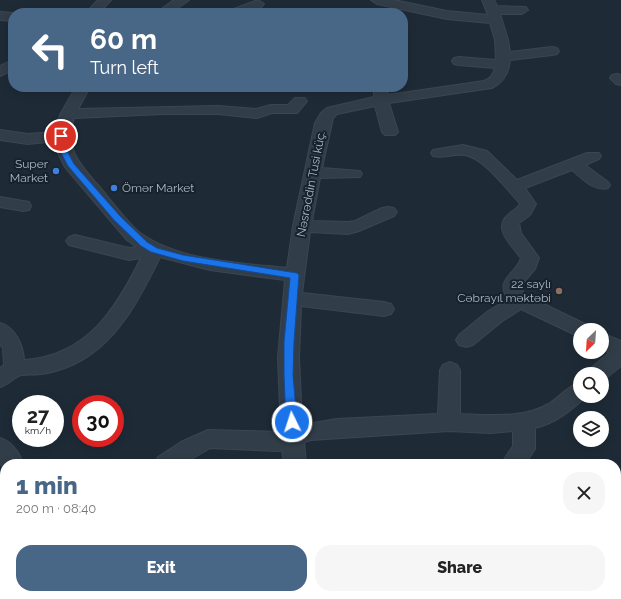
<!DOCTYPE html>
<meta charset="utf-8">
<style>
body{margin:0;font-family:Raleway,sans-serif;background:#f6f6f6;color:#222;height:100vh;display:flex;flex-direction:column;font-size:15px;white-space:nowrap}
*{box-sizing:border-box;margin:0}
p{font-size:13px;color:#767676}
.icon{flex:none;width:22px;height:22px;fill:none;stroke:currentColor;stroke-width:2;stroke-linecap:round;stroke-linejoin:round}
.map{position:relative;flex:1;overflow:hidden}
.side{position:absolute;left:0px;top:459px;width:621px;height:140px;display:flex;flex-direction:column;background:#fff;border-radius:16px 16px 0 0;box-shadow:0 2px 10px #0003}
.side>*{flex:none}
.hud{position:absolute;left:8px;top:8px;width:400px;height:84px;border-radius:16px;box-shadow:0 2px 10px #0003;background:#486685;color:#fff;overflow:hidden}
.needle{width:26px;rotate:205deg}
.fabs{position:absolute;left:573px;top:323px;display:grid;gap:8px}
.fabs a{display:grid;place-items:center;width:36px;height:36px;border-radius:50%;background:#fff;box-shadow:0 2px 10px #0003;font-size:20px}
.speed{position:absolute;left:12px;top:395px;display:flex;gap:8px;font-size:20px;font-weight:700;text-align:center}
.speed>*{display:grid;place-content:center;width:52px;height:52px;border-radius:50%;background:#fff;box-shadow:0 2px 10px #0003;line-height:1}
.speed small{font-size:10px;font-weight:400}
.speed .limit{border:6px solid #d22;background:#fff;color:#111}
.pin{position:absolute;display:grid;place-items:center;width:34px;height:34px;color:#fff;margin:-17px;border:2px solid #fff;border-radius:50%;box-shadow:0 1px 4px #0007}
.me{position:absolute;width:44px;margin:-22px;rotate:356deg;stroke-linejoin:round;filter:drop-shadow(0 0 3px #0008)}
.turn{display:flex;align-items:center;gap:14px;height:84px;padding:0 16px;font-size:18px}
.turn .icon{width:52px;height:52px;stroke-width:2.5}
.turn b{display:block;font-size:28px;line-height:34px}
.round{display:grid;place-items:center;flex:none;width:42px;height:42px;border-radius:16px;background:#f6f6f6}
.head{display:flex;align-items:center;justify-content:space-between;height:68px;padding:0 16px}
h1{font-size:24px;font-weight:800;line-height:30px;color:#486685}
.cta{display:flex;gap:8px;margin-top:auto;padding:8px 16px}
.cta a{flex:1;height:46px;border-radius:16px;background:#486685;color:#fff;font-size:16px;font-weight:800;line-height:46px;text-align:center}
.cta a+a{background:#f6f6f6;color:#222}
.map>svg:first-child{display:block}
.lines{fill:none;stroke-linecap:round;stroke-linejoin:round}
.minor-casing{stroke:#3b4651;stroke-width:2}
.tertiary-casing{stroke:#3b4651;stroke-width:2}
.primary-casing{stroke:#3b4651;stroke-width:2}
.minor{fill:#313d48;fill-rule:evenodd}
.tertiary{fill:#313d48;fill-rule:evenodd}
.primary{fill:#4f5c68;fill-rule:evenodd}
.route{fill:#1a73e8;stroke:#114b97}
.shop-dot{fill:#3f7fe0;stroke:#17222c;stroke-width:1.5}
.education-dot{fill:#8d6e63;stroke:#17222c;stroke-width:1.5}
.labels{text-anchor:middle;dominant-baseline:central;stroke-width:4;stroke-linejoin:round;paint-order:stroke}
.poi-label{font-size:12px;fill:#abb7c5;stroke:#17222c;text-anchor:end}
.street-label{font-size:12px;fill:#abb7c5;stroke:#17222c}
</style>
<div class="map">
<svg width="621" height="599" viewBox="0 0 621 599">
<rect width="100%" height="100%" fill="#1e2b37"/>
<g class="lines">
<g class="minor-casing">
<g id="minor">
<path d="M98,0H111L99,13H86Z"/>
<path d="M174,0H189L171,13H156Z"/>
<path d="M258,0L264,4C257,14 240,13 229,13L231,10Z"/>
<path d="M371,0H394L447,11L488,15L482,0H494L497,6L526,7L528,10L522,14H500L508,40L510,52L552,47L557,48L559,51L557,54L552,55L510,60C509,73 504,82 492,88L389,103L398,132L395,135H385L382,132L375,106L337,114L333,118L322,168L360,171L362,174L360,177L320,178L312,221L348,222L355,221L382,208L388,207L394,208L397,212L394,216L359,231L348,234L310,232L302,293L384,302L391,304L394,309L391,314L384,316L301,306L299,357L302,425L337,419L438,414L440,370L443,365L450,362L457,365L460,370V414C490,415 523,419 550,403C561,396 568,386 580,382V396H587C571,410 556,423 535,428V449L525,464H501L513,446V431L491,433L449,431L311,440L304,442L306,464H284L282,450L278,451L210,448L183,464H155L158,457L181,442L208,430L281,432L278,357L285,280L210,270L160,257C140,298 116,346 72,365C63,369 50,373 40,374C34,375 27,374 21,375C14,377 8,385 0,387V368L4,365L3,348L0,344V323C15,327 23,345 24,360C87,356 116,309 141,258L129,260L69,245L66,241L69,237L75,235L129,248L137,247L127,240L65,167L58,153L56,141L28,144L0,140V130L28,134L55,132L60,115L76,87H90L78,109L218,106L256,109L271,105H288L295,98H305L307,101L297,113H272L257,118L218,114H163L74,118C64,147 78,162 96,183C108,196 127,223 140,233C179,261 241,263 287,268L293,226L315,123L321,113L327,108L374,97V87H386L388,95L484,81C490,78 493,76 495,68L459,65L454,64L452,61L454,58L459,57L496,60L495,40L490,23L447,19L377,4Z"/>
<path d="M0,12L13,13V21L0,20Z"/>
<path d="M13,60V70L0,76V66Z"/>
<path d="M617,74L621,75V85L616,84L610,78L612,75Z"/>
<path d="M463,145L487,151L517,180L587,153H599L601,156L599,159L585,165L608,182L610,185L608,188C594,192 582,178 572,170L525,188L536,204L530,215L519,223L521,233L539,258L535,269L522,284L523,292L527,296L587,325L590,330H580V337L521,309L501,322L473,345L466,347L459,345L456,340L459,335L487,312L508,299C494,279 516,275 521,258C512,246 492,228 508,215C512,211 517,209 520,204L517,200C504,186 483,158 465,155C454,153 444,159 433,156L431,153L433,150Z"/>
<path d="M0,197L29,202L31,206L29,210L23,211L0,207Z"/>
<path d="M602,333L621,341V366L602,381V374H588L591,368L609,353L602,349Z"/>
<path d="M0,438C12,442 19,452 23,464H5L4,471L0,462Z"/>
<path d="M5,487V513L0,515V489Z"/>
<path d="M297,594H323L324,599H298Z"/>
</g>
</g>
<g class="tertiary-casing">
<g id="tertiary">
<path d="M0,535L5,537V564L0,562Z"/>
<path d="M90,594H130L132,599H92Z"/>
</g>
</g>
<g class="primary-casing">
<g id="primary">
<path d="M621,506V532L616,534V508Z"/>
<path d="M621,561V591L616,593V562Z"/>
<path d="M516,594H550L548,599H514Z"/>
<path d="M581,594H615L613,599H579Z"/>
</g>
</g>
<use href="#minor" class="minor"/>
<use href="#tertiary" class="tertiary"/>
<use href="#primary" class="primary"/>
</g>
<path class="route" d="M61,134L65,136L67,151L74,164L120,216L147,242L157,248L183,255L297,273L299,275L294,342L293,375L297,422L295,424L292,426L286,422L284,375V342L290,278L183,261L151,252L141,246L114,220L68,166L60,151L58,136Z"/>
<g class="shop-dot">
<circle cx="56" cy="171" r="4"/>
<circle cx="114" cy="188" r="4"/>
</g>
<circle class="education-dot" cx="559" cy="291" r="4"/>
<g class="labels">
<g class="poi-label">
<text x="48" y="164">Super<tspan x="48" dy="14">Market</tspan></text>
<text x="122" y="188" text-anchor="start">Ömər Market</text>
<text x="551" y="284">22 saylı<tspan x="551" dy="14">Cəbrayıl məktəbi</tspan></text>
</g>
<g class="street-label">
<text transform="translate(311 184) rotate(-79)">Nəsrəddin Tusi küç.</text>
</g>
</g>
</svg>
<div class="fabs">
<a><svg class="needle" viewBox="-14 -14 28 28"><path d="M0-13l5 13h-10z" fill="#e53935"/><path d="M0 13l5-13h-10z" fill="#767676"/></svg></a>
<a><svg class="icon" aria-label="search" viewBox="0 0 24 24"><circle cx="10" cy="10" r="6"/><path d="M15 15l6 6"/></svg></a>
<a><svg class="icon" aria-label="layers" viewBox="0 0 24 24"><path d="M12 4l9 5-9 5-9-5zM3 14l9 5 9-5"/></svg></a>
</div>
<div class="speed"><div>27<small>km/h</small></div><div class="limit">30</div></div>
<div class="pin" style="left:61px;top:136px;background:#d93025"><svg class="icon" aria-label="arrive" viewBox="0 0 24 24"><path d="M6 21V4h12l-3 4 3 4H6"/></svg></div>
<svg class="me" style="left:292px;top:422px" viewBox="-20 -20 40 40"><circle r="17" fill="#1a73e8" stroke="#fff" stroke-width="3"/><path d="M0-11L8 9 0 5-8 9z" fill="#fff"/></svg>
<div class="hud">
<div class="turn"><svg class="icon" aria-label="left" viewBox="0 0 24 24"><path d="M17 20v-9H6M10 6l-5 5 5 5"/></svg><div><b>60 m</b>Turn left</div></div>
</div>
<section class="side">
<div class="head"><div><h1>1 min</h1><p>200 m · 08:40</p></div><a class="round"><svg class="icon" aria-label="close" viewBox="0 0 24 24"><path d="M6 6l12 12M18 6L6 18"/></svg></a></div>
<div class="cta"><a>Exit</a><a>Share</a></div>
</section>
</div>
